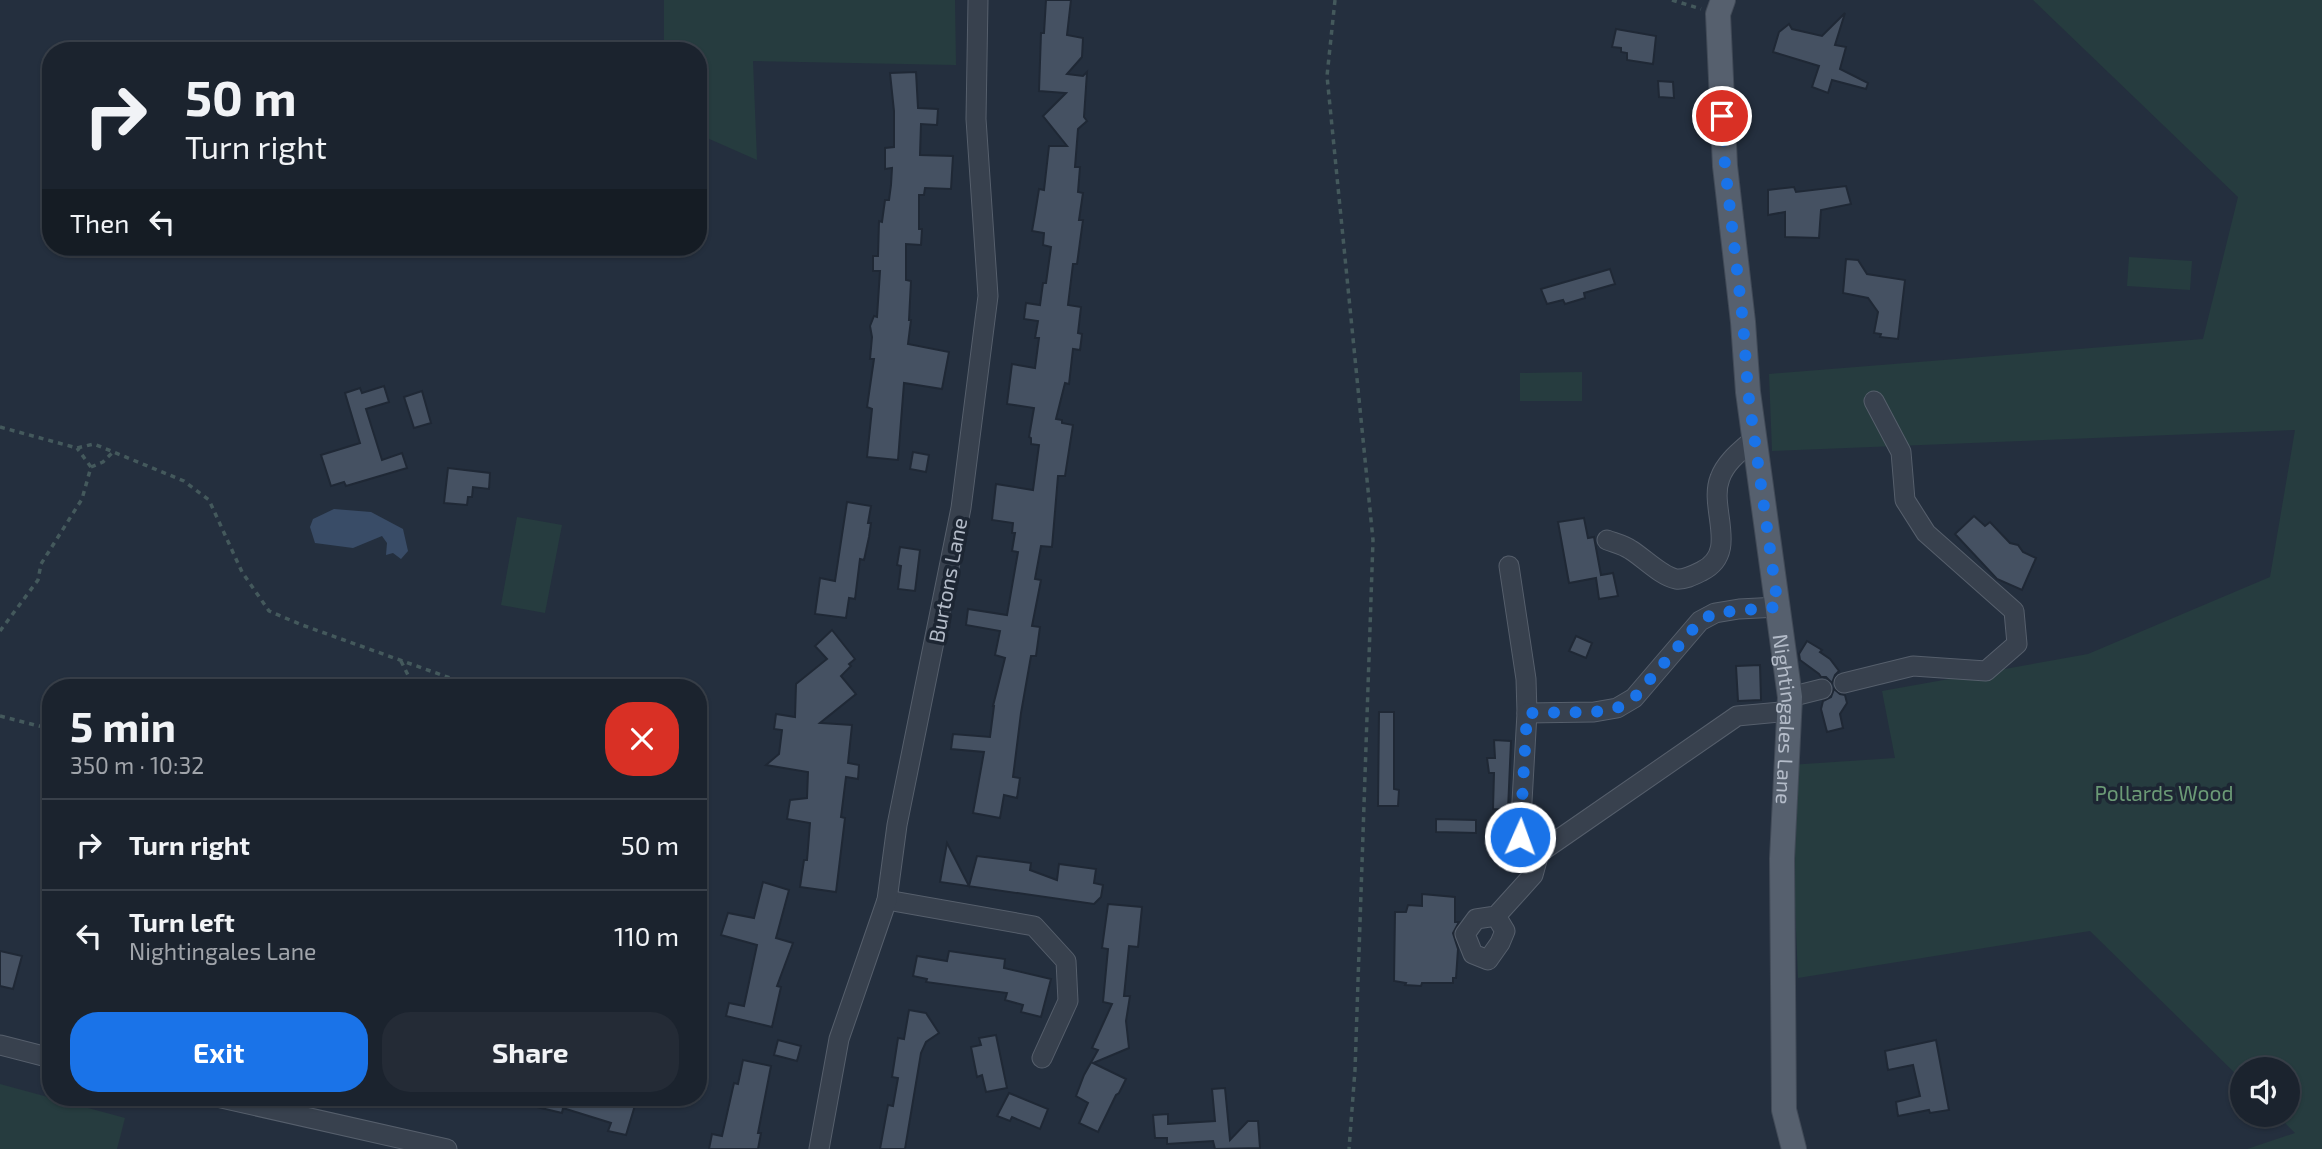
<!DOCTYPE html>
<meta charset="utf-8">
<style>
body{margin:0;font-family:"Exo 2",sans-serif;background:#242b36;color:#f1f3f6;height:100vh;display:flex;flex-direction:column;font-size:26px;white-space:nowrap}
*{box-sizing:border-box;margin:0}
p{font-size:23px;color:#a0a4aa}
.icon{flex:none;width:38px;height:38px;fill:none;stroke:currentColor;stroke-width:2;stroke-linecap:round;stroke-linejoin:round}
.map{position:relative;flex:1;overflow:hidden}
.sheet{position:absolute;left:42px;top:679px;width:665px;height:427px;display:flex;flex-direction:column;background:#1b232e;border-radius:28px;box-shadow:0 2px 5px #0004,0 0 0 2px #39404a}
.sheet>*{flex:none}
.hud{position:absolute;left:42px;top:42px;width:665px;height:214px;border-radius:28px;box-shadow:0 2px 5px #0004,0 0 0 2px #39404a;background:#1b232e;color:#f1f3f6;overflow:hidden}
.tools{position:absolute;left:2230px;top:1057px;display:grid;gap:14px}
.tools a{display:grid;place-items:center;width:70px;height:70px;border-radius:50%;background:#1b232e;box-shadow:0 2px 5px #0004,0 0 0 2px #39404a;font-size:35px}
.pin{position:absolute;display:grid;place-items:center;width:60px;height:60px;color:#fff;margin:-30px;border:4px solid #fff;border-radius:50%;box-shadow:0 2px 7px #0007}
.me{position:absolute;width:77px;margin:-38px;rotate:2deg;stroke-linejoin:round;filter:drop-shadow(0 0 5px #0008)}
.turn{display:flex;align-items:center;gap:24px;height:147px;padding:0 28px;font-size:32px}
.turn .icon{width:91px;height:91px;stroke-width:2.5}
.turn b{display:block;font-size:49px;line-height:60px}
.then{display:flex;align-items:center;height:66px;padding:0 28px;background:#0003;gap:14px;font-size:26px}
.round{display:grid;place-items:center;flex:none;width:74px;height:74px;border-radius:28px;background:#242b36}
.summary{display:flex;align-items:center;justify-content:space-between;height:119px;padding:0 28px}
h1{font-size:42px;font-weight:700;line-height:52px}
.action{display:flex;gap:14px;margin-top:auto;padding:14px 28px}
.action a{flex:1;height:80px;border-radius:28px;background:#1a73e8;color:#fff;font-size:28px;font-weight:700;line-height:80px;text-align:center}
.action a+a{background:#242b36;color:#f1f3f6}
ul{padding:0;list-style:none}
li{display:flex;align-items:center;gap:21px;height:91px;padding:0 28px;border-top:2px solid #39404a}
li div{flex:1}
li b{display:block;font-size:26px}
li em{font-style:normal}
.map>svg:first-child{display:block}
.green{fill:#263c3f}
.water{fill:#394c67}
.building{fill:#455162;stroke:#1f2835;stroke-width:2}
.lines{fill:none;stroke-linecap:round;stroke-linejoin:round}
.minor-casing{stroke:#565f6c;stroke-width:21}
.major-casing{stroke:#414a57;stroke-width:26}
.path{stroke:#44595c;stroke-width:3.5;stroke-dasharray:5 5;stroke-linecap:butt}
.minor{stroke:#38414e;stroke-width:19}
.major{stroke:#56606e;stroke-width:24}
.route{stroke:#1a73e8;stroke-width:12;stroke-dasharray:0 21.6}
.labels{text-anchor:middle;dominant-baseline:central;stroke-width:7;stroke-linejoin:round;paint-order:stroke}
.street-label{font-size:21px;fill:#b4bcc9;stroke:#1d2633}
.park-label{font-size:21px;fill:#6b9a76;stroke:#1d2633}
</style>
<div class="map">
<svg width="2322" height="1149" viewBox="0 0 2322 1149">
<rect width="100%" height="100%" fill="#242f3e"/>
<g class="green">
<path d="M664,0H955L956,65L753,61L757,160L698,134V51H664Z"/>
<path d="M2033,0H2322V1149H2247L2295,1133L2277,1115H2287V1069H2242V1080L2090,931L1798,978L1789,765L1895,758L1882,691L2088,654L2270,577L2295,430L1772,451L1769,374L2203,339L2238,197Z"/>
<path d="M2129,257L2192,261L2190,290L2127,286Z"/>
<path d="M1582,372V401H1520V373Z"/>
<path d="M517,517L562,525L545,613L501,605Z"/>
<path d="M0,1084L125,1118L117,1149H0Z"/>
</g>
<path class="water" d="M334,509L371,512L403,529L408,551L401,559L393,553L386,555L387,543L382,536L353,548L315,543L310,527L313,519Z"/>
<g class="building">
<path d="M1046,0H1071L1067,35L1083,38L1082,57L1067,74L1083,76L1087,72L1084,117L1087,121L1078,129L1075,167H1080L1078,192L1083,193L1079,220H1083L1077,264H1073L1068,305L1081,307L1078,333L1082,334L1080,350L1073,349L1069,384L1065,383L1056,419L1062,420V423L1073,425L1065,476H1058L1052,547L1041,546L1035,579L1041,580L1032,626L1040,627L1036,656H1031L1021,713L1013,777L1020,778L1017,798L1004,795L1000,818L973,813L984,752L951,749L953,734L990,737L994,706H993L1005,658L995,655L1000,631L966,625L968,609L1007,615L1018,552L1012,551L1015,533H1012L1013,523L992,520L996,484L1033,490L1039,445L1031,444V438L1029,437L1034,408L1007,404L1012,364L1035,368L1039,338H1035L1038,321L1024,319L1026,303L1040,305L1043,283H1046L1051,247L1043,245L1044,233L1032,231L1035,214L1039,189L1044,190L1049,146H1067L1043,116L1066,93L1039,91L1041,33H1044Z"/>
<path d="M1845,13L1835,45L1846,47L1840,69L1868,83L1866,89L1832,80L1828,93L1812,87L1819,66L1773,52L1779,32L1789,24L1792,29L1822,36Z"/>
<path d="M1616,29L1656,36L1653,64L1627,60V53L1621,52V48L1612,47Z"/>
<path d="M916,72L918,108L938,109L937,125L921,124L920,155L953,156L951,189L925,188L924,195H919V229H922L921,245L906,244V280L911,281L909,320H911L908,344L949,352L942,389L904,383L898,460L867,457L872,409L867,407L874,359H870L872,337L870,326L874,316L877,317L880,271H873V256H878L879,221L882,222L885,200H889L891,185L892,168L885,169V148L894,147V111L890,73Z"/>
<path d="M1658,81L1673,82L1674,98L1659,97Z"/>
<path d="M1846,186L1851,204L1821,210L1819,238L1785,237V212L1768,215V190L1794,187L1796,192Z"/>
<path d="M1846,259L1858,260L1867,274L1905,280L1898,339L1880,337L1881,334L1874,333L1878,312L1868,298L1843,293Z"/>
<path d="M1610,269L1615,284L1584,293L1585,298L1565,304L1563,300L1547,304L1541,289Z"/>
<path d="M384,386L389,402L366,409L382,460L402,453L407,468L346,486L344,482L331,486L321,455L360,443L345,393L360,388L362,393Z"/>
<path d="M422,391L431,423L414,428L404,397Z"/>
<path d="M913,452L929,455L926,472L910,469Z"/>
<path d="M448,468L490,473L489,489L473,487L472,497H468L467,505L444,503Z"/>
<path d="M847,502L871,506L868,523H871L869,537L864,560L860,559L855,599L849,598L846,618L815,614L820,578L835,581Z"/>
<path d="M1974,516L1985,526L1990,522L2010,543L2018,545L2023,552L2036,558L2022,590L1997,579L1955,534Z"/>
<path d="M1584,518L1588,538L1594,537L1601,575L1613,573L1618,596L1599,599L1596,578L1569,583L1558,522Z"/>
<path d="M900,547L920,550L915,591L898,589L901,566L897,565Z"/>
<path d="M832,630L855,659L849,664L851,666L841,676L856,694L820,723L852,725L848,763L859,765L858,779L846,777L841,817L845,818L836,892L800,887L804,860H807L810,823L787,819L790,800L807,798L808,772L766,765L779,754L782,730L774,729L776,714L795,717L796,684L827,659L815,646Z"/>
<path d="M1576,636L1592,643L1586,658L1569,651Z"/>
<path d="M1807,641L1822,650L1820,652L1830,659L1839,671L1835,675L1832,683L1826,677H1821L1819,674L1800,660L1799,654Z"/>
<path d="M1760,665L1761,700L1738,701L1736,666Z"/>
<path d="M1834,689L1840,694L1845,695L1847,703L1840,714L1843,728L1827,732L1821,709L1823,701L1831,697Z"/>
<path d="M1379,712H1394V789L1399,790L1398,806H1378Z"/>
<path d="M1494,740L1511,741L1508,810L1493,809L1494,773H1489L1487,758H1495Z"/>
<path d="M1436,819L1476,820V833L1436,832Z"/>
<path d="M947,843L969,886L977,856L1031,863L1030,870L1057,880L1059,864L1096,869L1094,883L1103,885L1101,897L1094,904L940,882Z"/>
<path d="M763,882L789,890L776,938L793,943L777,986L781,987L772,1027L726,1016L729,1003L744,1006L757,945L721,935L728,913L754,918Z"/>
<path d="M1422,894L1455,897V922H1459L1453,933L1458,949L1456,978H1453V983H1422L1421,986L1405,985L1406,983L1394,981L1395,912H1406L1408,905L1422,906Z"/>
<path d="M1108,904L1142,907L1138,947L1129,946L1124,996H1130L1126,1021L1129,1048L1093,1063L1126,1079L1119,1093L1116,1095L1098,1132L1079,1123L1088,1103L1076,1096L1084,1075L1098,1050L1092,1048L1112,1004L1103,1002L1108,949L1102,948Z"/>
<path d="M0,951L22,956L13,989L0,986Z"/>
<path d="M949,951L1005,959L1004,968L1051,979L1041,1017L1021,1012L1023,1005L1005,1000L1007,993L926,982L927,979L913,976L917,956L947,961Z"/>
<path d="M909,1010L926,1013L939,1033L926,1042L921,1053L905,1149H880L888,1105L893,1106L898,1078L892,1077L898,1038L904,1039Z"/>
<path d="M996,1035L1007,1088L986,1092L982,1075L977,1077L971,1047L981,1045L979,1038Z"/>
<path d="M778,1040L801,1046L797,1061L774,1055Z"/>
<path d="M1936,1040L1949,1110L1930,1113L1929,1110L1898,1116L1896,1102L1920,1096L1913,1065L1888,1070L1885,1051Z"/>
<path d="M743,1060L771,1066L758,1133H761L758,1149H709L712,1134L722,1136L734,1083L738,1084Z"/>
<path d="M1225,1088L1230,1140L1248,1121H1258L1260,1148L1215,1149L1213,1141L1167,1144V1138H1155L1153,1115L1168,1114V1124L1215,1121L1212,1089Z"/>
<path d="M1009,1093L1048,1109L1040,1129L1012,1117L1010,1121L997,1116Z"/>
<path d="M521,1097H620L636,1102L626,1135L608,1131L611,1123L563,1108L562,1113L520,1103Z"/>
</g>
<g class="lines">
<g class="minor-casing">
<g id="minor">
<path d="M1607,540C1615,543 1624,545 1631,550C1644,558 1661,576 1676,579C1685,580 1694,575 1702,571C1740,552 1708,508 1720,478C1726,461 1742,450 1755,438"/>
<path d="M1509,566L1526,679L1527,713L1520,837L1536,862"/>
<path d="M1844,683L1913,666L1986,671L2017,644L2014,611L1926,533L1905,500L1901,452L1874,401"/>
<path d="M1790,697L1822,689"/>
<path d="M1527,713L1594,712L1617,708L1634,698L1700,621L1715,613L1739,609L1778,607"/>
<path d="M887,900L1034,926L1066,961L1068,1001L1042,1058"/>
<path d="M1496,916L1476,919L1465,934L1473,954L1488,960L1500,943L1505,931L1496,916L1533,875L1539,853L1737,716L1790,711"/>
<path d="M0,1045L51,1058"/>
<path d="M217,1097L447,1149"/>
<path d="M819,1149L839,1039L887,900L897,825L961,508L988,296L976,119L978,0"/>
</g>
</g>
<g class="major-casing">
<g id="major">
<path id="s1" d="M1723,0L1718,14L1725,166L1743,322L1748,392L1790,697L1782,859L1784,1110L1794,1149"/>
</g>
</g>
<g class="path">
<path d="M1335,0L1327,76L1373,540L1355,1070L1349,1149"/>
<path d="M1672,0L1701,9"/>
<path d="M0,427L77,448L94,444L184,481L209,500L242,572L269,611L302,625L478,688"/>
<path d="M91,467L103,462L112,453"/>
<path d="M0,631L38,580L41,564L82,499L91,467L77,448"/>
<path d="M401,661L412,683L420,688"/>
<path d="M0,716L39,726H51"/>
</g>
<use href="#minor" class="minor"/>
<use href="#major" class="major"/>
</g>
<g class="lines">
<path class="route" d="M1520,837L1527,713L1594,712L1617,708L1634,698L1700,621L1715,613L1778,607L1748,392L1743,322L1725,166L1722,116"/>
</g>
<g class="labels">
<g class="street-label">
<text transform="translate(947 580) rotate(-79)">Burtons Lane</text>
<text stroke="none"><textPath href="#s1" startOffset="724">Nightingales Lane</textPath></text>
</g>
<g class="park-label">
<text x="2164" y="792">Pollards Wood</text>
</g>
</g>
</svg>
<div class="tools">
<a><svg class="icon" aria-label="sound" viewBox="0 0 24 24"><path d="M4 9h4l5-4v14l-5-4H4zM17 9q2 3 0 6"/></svg></a>
</div>
<div class="pin" style="left:1722px;top:116px;background:#d93025"><svg class="icon" aria-label="arrive" viewBox="0 0 24 24"><path d="M6 21V4h12l-3 4 3 4H6"/></svg></div>
<svg class="me" style="left:1520px;top:837px" viewBox="-20 -20 40 40"><circle r="17" fill="#1a73e8" stroke="#fff" stroke-width="3"/><path d="M0-11L8 9 0 5-8 9z" fill="#fff"/></svg>
<div class="hud">
<div class="turn"><svg class="icon" aria-label="right" viewBox="0 0 24 24"><path d="M7 20v-9h11M14 6l5 5-5 5"/></svg><div><b>50 m</b>Turn right</div></div>
<div class="then">Then<svg class="icon" aria-label="left" viewBox="0 0 24 24"><path d="M17 20v-9H6M10 6l-5 5 5 5"/></svg></div>
</div>
<section class="sheet">
<div class="summary"><div><h1>5 min</h1><p>350 m · 10:32</p></div><a class="round" style="background:#d93025;color:#fff"><svg class="icon" aria-label="close" viewBox="0 0 24 24"><path d="M6 6l12 12M18 6L6 18"/></svg></a></div>
<ul>
<li><svg class="icon" aria-label="right" viewBox="0 0 24 24"><path d="M7 20v-9h11M14 6l5 5-5 5"/></svg><div><b>Turn right</b></div><em>50 m</em></li>
<li><svg class="icon" aria-label="left" viewBox="0 0 24 24"><path d="M17 20v-9H6M10 6l-5 5 5 5"/></svg><div><b>Turn left</b><p>Nightingales Lane</p></div><em>110 m</em></li>
</ul>
<div class="action"><a>Exit</a><a>Share</a></div>
</section>
</div>
